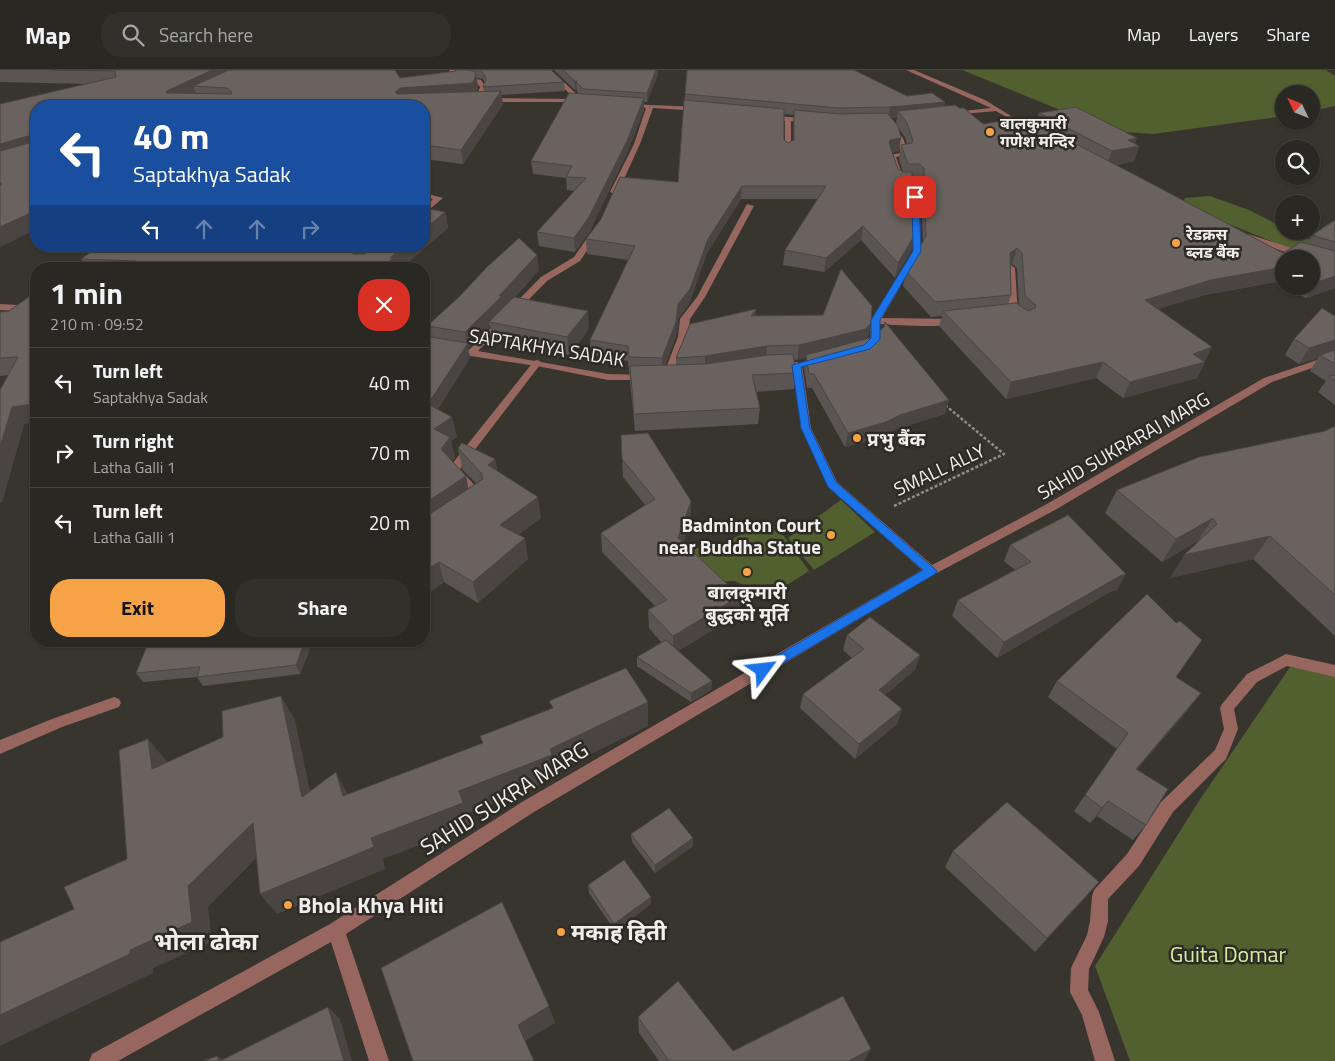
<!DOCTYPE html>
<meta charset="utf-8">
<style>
body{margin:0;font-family:"Titillium Web","Noto Sans Devanagari",sans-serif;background:#32302b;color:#f1f3f6;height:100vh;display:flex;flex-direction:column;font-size:19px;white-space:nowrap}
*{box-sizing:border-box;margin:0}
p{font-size:16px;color:#a5a6a6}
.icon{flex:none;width:28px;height:28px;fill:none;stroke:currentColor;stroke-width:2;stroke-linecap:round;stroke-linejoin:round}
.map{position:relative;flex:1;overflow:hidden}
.drawer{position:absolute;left:30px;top:192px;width:400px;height:385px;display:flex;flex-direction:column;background:#2a2823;border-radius:20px;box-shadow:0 1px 4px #0004,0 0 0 1px #464441}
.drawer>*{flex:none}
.hud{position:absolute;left:30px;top:30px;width:400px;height:152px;border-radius:20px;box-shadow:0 1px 4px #0004,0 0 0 1px #464441;background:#1a4fa0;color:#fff;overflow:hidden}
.needle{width:32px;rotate:313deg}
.controls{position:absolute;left:1275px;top:15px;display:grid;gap:10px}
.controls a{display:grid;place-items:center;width:45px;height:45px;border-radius:50%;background:#2a2823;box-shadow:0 1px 4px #0004,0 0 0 1px #464441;font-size:25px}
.pin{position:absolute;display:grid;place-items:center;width:42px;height:42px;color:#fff;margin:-21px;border-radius:10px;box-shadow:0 2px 8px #0006}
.me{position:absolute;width:55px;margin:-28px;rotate:60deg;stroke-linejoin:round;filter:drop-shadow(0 0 4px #0008)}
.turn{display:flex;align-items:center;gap:18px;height:105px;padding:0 20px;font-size:22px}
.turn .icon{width:65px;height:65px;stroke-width:2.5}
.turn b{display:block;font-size:35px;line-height:42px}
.lanes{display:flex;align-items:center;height:48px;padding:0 20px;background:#0003;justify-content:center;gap:25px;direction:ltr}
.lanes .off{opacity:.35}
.round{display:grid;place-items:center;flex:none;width:52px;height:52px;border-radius:20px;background:#32302b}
.headline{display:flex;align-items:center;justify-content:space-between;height:85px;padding:0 20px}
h1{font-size:30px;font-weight:700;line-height:38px}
.cta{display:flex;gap:10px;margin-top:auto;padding:10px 20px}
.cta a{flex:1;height:58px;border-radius:20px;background:#f6a247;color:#111;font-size:20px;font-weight:700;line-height:58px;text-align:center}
.cta a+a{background:#32302b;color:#f1f3f6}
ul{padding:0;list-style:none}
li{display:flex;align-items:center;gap:15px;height:70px;padding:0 20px;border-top:1px solid #464441}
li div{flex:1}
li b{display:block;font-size:19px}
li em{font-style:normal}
header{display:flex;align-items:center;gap:30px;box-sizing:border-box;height:70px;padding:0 25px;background:#2a2823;border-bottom:1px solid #464441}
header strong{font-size:24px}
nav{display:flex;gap:28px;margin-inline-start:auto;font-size:18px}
.search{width:350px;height:45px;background:#32302b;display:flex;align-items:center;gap:12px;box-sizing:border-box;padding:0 18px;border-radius:20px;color:#a5a6a6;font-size:19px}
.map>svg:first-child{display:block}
.green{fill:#52602f}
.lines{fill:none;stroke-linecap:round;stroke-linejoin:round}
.path{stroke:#908e89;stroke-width:2.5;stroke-dasharray:3 2;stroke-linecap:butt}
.lane{fill:#96665f;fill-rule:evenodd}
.street{fill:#96665f;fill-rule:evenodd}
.wall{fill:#5a5452;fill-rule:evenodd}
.shaded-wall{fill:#4a4542}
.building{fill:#69625f;stroke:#4a4542}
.route{fill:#1a73e8;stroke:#114b97}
.poi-dot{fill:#f6a247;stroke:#2e2b26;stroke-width:2}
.labels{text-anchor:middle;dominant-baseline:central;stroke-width:5;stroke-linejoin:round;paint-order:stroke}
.far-poi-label{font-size:16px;font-weight:bold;fill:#f1efeb;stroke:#2e2b26;text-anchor:start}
.street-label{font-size:19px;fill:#f1efeb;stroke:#2e2b26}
.poi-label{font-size:19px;font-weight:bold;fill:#f1efeb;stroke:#2e2b26;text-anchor:start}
.near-street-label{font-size:22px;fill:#f1efeb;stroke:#2e2b26}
.near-poi-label{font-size:22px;font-weight:bold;fill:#f1efeb;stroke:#2e2b26;text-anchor:start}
.near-park-label{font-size:22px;fill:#d7ef9b;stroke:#2e2b26}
.near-neighbourhood-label{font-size:24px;font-weight:bold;fill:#f1efeb;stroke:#2e2b26}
</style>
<header>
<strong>Map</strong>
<div class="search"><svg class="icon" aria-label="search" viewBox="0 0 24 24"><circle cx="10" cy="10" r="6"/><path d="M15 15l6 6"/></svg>Search here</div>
<nav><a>Map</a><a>Layers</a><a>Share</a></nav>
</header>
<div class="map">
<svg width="1335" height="991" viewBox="0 0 1335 991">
<rect width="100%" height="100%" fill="#38352f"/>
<g class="green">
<path d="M962,0H1326L1335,6V36L1311,41V24H1284V46L1153,64L1124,62L1075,46Z"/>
<path d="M1210,126L1249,140L1284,158V161H1290L1335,180L1330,189L1278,174L1182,135L1185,128Z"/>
<path d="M841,430L875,462L814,500L788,468Z"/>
<path d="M758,461H776L784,466L809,501L770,526L734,511L716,512L687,478H716L745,462Z"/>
<path d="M1290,597L1335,604V991H1130L1095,896L1199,731Z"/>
</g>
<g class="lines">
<path class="path" d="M894,436L1004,384L945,335"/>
<g class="lane">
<path d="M537,290L540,291V295L460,399L486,428L482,432H474L473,428L448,399L534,291Z"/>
<path d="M114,627L119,629L121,633L119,637L62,657L0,684V670L52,649Z"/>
</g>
<g class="street">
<path d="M449,0H455L460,6L481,10L486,17L480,31L475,30L480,17L477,13L456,9Z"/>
<path d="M545,0H551L583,30V32H486L483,30L486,28L575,29Z"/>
<path d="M906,0H914L985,30L1029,57L1024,58L996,41L952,45V43L954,42L991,38Z"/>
<path d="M626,34L700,37L703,39L700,41L653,38L640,74L618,122L614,124L610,122L634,74L646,38L625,35Z"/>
<path d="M768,45L810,49L813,51L810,53L791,51V83L788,85L785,83V51L766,48L765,47Z"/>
<path d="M891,54L903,68L909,85L896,87L904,110H915L919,112L921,181L882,248L955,249L960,252C950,259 895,255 880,254V269L866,280L861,277L870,268L871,251L913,181L911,114H901L897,112L888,85L901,83L897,68L888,56Z"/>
<path d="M424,123L443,128L424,144V138L433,129L424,127Z"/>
<path d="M747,134L754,136L705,227L690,249L688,267L672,308L671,310H663L662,308L678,267L680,249L697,227Z"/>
<path d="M592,161L599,163L580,191L547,211L478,281L608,304L647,305L651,306V310H608L537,296L424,279V273L469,280L541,207L574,187Z"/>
<path d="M1242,164H1248L1335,192V198L1242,168Z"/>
<path d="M1011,195L1015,198L1018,244L1008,248L1003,245L1008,242L1007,198Z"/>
<path d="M0,234L36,236V242L0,240Z"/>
<path d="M1335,284V290L1272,312L1055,440L935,504L534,742L346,864L389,991H369L331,872L118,991H89L92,984L330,854L522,732L922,500L828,417L801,358L793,298H776V294L797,292L802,295L811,358L837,412L932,495L1047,434L1264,308Z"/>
<path d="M1286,584L1335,595V607L1287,596L1257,612L1234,639L1238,659L1226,689L1173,742L1139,796L1108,829V851L1104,867L1089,899L1088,920L1099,942L1115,991H1095L1082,945L1070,922L1071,898L1087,865L1090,851L1092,826L1094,820L1127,784L1161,732L1215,680L1224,659L1220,638L1222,634L1247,604Z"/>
</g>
</g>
<g class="wall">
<path d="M0,0H395L400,8L455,1V0H551L564,12L565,21L501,25L503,34L463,94L424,89V36H36V159L0,177V34L86,14L0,12ZM476,8L483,9L485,13L483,17L484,21H476L478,17Z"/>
<path d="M554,0H658V4L647,32H644V40L627,83L590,161L575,182L539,176L537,162L575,121L567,120L566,108L533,104L531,91L579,23L577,22V20H575Z"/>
<path d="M685,24L907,26L945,32L944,36L983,54L1036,53L1039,43L1135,73L1139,76L1134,91L1116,95L1283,183L1307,173L1312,165L1335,150V218L1306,228L1276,212L1204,225L1158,239L1205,292L1197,308L1123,328L1096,308L1006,329L939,256L942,246L931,247L903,216L906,201L923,172L921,112L916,108H912L914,166L911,181L895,208L861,170L824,202L783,195L785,180L817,129H741L707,183L689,234L678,249L676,267L665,295H676V288L756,239L755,246L871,253L868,267L867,269L945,344L896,359L883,366L845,377L812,318H807L804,298L806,288L794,290L796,303L794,319L756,322L760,338L758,354L635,361L628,291L591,285L590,270L628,190L587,184L586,169L678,112ZM784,44L794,45L793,71L788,73L784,70ZM897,47L896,54L891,48ZM898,58L905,67L907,74L901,75L899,89L903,102L898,99L892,82L899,81ZM1284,189H1311V216H1284ZM1012,194L1017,198L1019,236L1008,234L1011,225L1010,195Z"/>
<path d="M445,142L448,158L400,199H86L81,189L424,176Z"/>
<path d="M539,200L515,227L589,259L569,285L492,269L490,256L468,278L470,288L438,339L457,367L451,371L455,388L452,391L466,406L468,418L476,413L462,399L458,378L495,389L497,401L541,448L518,465L528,489L478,533L444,512L424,526L430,267L427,256Z"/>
<path d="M36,223L24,354L2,432L8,305L0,306V242L9,241Z"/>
<path d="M1335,246V335L1318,322L1326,311L1310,301L1318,288L1299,294L1285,285L1294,269Z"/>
<path d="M1335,356V566L1253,489L1170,508L1198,471L1162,492L1105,443L1117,420L1325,361Z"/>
<path d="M621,365L691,431V449L683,473L739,544L678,581L712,611L711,620L691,632L637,596V587L662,573L649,558L648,540L655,536L602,482L601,463L645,435L623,407Z"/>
<path d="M1010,475L1117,520L1110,522L997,588L952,546L958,530L1015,500L1004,491Z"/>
<path d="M847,565L920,585L915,600L885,625L902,639L897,654L855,689L800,638L803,624L852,588L843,580Z"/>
<path d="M149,571H313L300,604L203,616L197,607L143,612L136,603Z"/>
<path d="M1176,607L1188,640L1136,700L1146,755L1133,770L1097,746L1090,753L1074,741L1117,679L1048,627L1057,611Z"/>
<path d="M631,764L693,768V776L655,803L632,772Z"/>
<path d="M953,781L1086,827L1035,882L945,797Z"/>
<path d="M588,815L651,827V834L615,861L589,823Z"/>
<path d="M638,947L733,981L864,991H659L639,963Z"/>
</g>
<g class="shaded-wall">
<path d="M212,0H245L193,16L196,23H166L167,21Z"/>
<path d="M656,0H658V4L647,32V23Z"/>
<path d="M476,4L478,17L475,26L403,32L395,22L400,18Z"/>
<path d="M575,11H577L576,12L577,20H575Z"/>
<path d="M501,21L503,34L463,94L461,80Z"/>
<path d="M644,28V40L627,83L590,161L575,182L574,168Z"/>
<path d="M945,32L942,42L898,41L897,47L888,48L890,37Z"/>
<path d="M28,66L36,80L0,90V74Z"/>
<path d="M901,68L899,81L888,83L889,73L890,70Z"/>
<path d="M1137,68L1134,77L1139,76L1134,91L1106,96L1112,81L1128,70Z"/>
<path d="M742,116L741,129L707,183L689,234L678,249L676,267L662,303V288L678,234L708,169Z"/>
<path d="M35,141L36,144V159L0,177V157Z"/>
<path d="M445,142L448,158L400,199H380L390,188L404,176H424V160Z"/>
<path d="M863,156L861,170L824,202L826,188Z"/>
<path d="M914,166L911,181L895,208L898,193Z"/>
<path d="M359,176H380L358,198L353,184V182Z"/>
<path d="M1017,178L1012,194L1005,198L1010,183Z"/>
<path d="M537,185L539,200L504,239L489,252L490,256L468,278L470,288L431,350L427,335L467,273L465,262Z"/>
<path d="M1284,197L1276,212L1204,225L1138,245L1145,230L1211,210Z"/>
<path d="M1335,206V218L1306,228L1315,213Z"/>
<path d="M756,239L755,253L751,246Z"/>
<path d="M588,241L589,259L569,285L567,267Z"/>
<path d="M871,253L868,267L863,273L806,285V288L797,290L799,275Z"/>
<path d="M1335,270V283L1320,285L1318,288L1299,294L1309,278Z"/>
<path d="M767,276L766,291L705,301V286Z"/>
<path d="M1212,277L1197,308L1123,328L1130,312L1193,284Z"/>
<path d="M1103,292L1096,308L1006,329L1011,312Z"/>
<path d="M36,318V352L24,354L2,432L0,433V377L12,337Z"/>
<path d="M949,330L945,344L896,359L883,366L845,377L848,363L900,345Z"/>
<path d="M452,347L457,367L451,371L455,388L446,399L434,359Z"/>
<path d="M495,389L499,410L488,395Z"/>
<path d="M466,406L470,427L424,458V434Z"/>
<path d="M538,427L541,448L504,475L500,455Z"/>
<path d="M691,431V449L678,487V468Z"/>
<path d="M1213,448L1198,471L1162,492L1176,469Z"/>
<path d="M1270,466L1253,489L1170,508L1184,485Z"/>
<path d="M525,468L528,489L478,533L473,512Z"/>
<path d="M439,492L444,512L424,526V501Z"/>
<path d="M1126,504L1117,520L1110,522L997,588L1004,572L1120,506Z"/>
<path d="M740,526L739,544L673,584V566Z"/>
<path d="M305,571H313L300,604L296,595Z"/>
<path d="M920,585L915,600L874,634L879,620Z"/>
<path d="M712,611L711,620L691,632V623Z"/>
<path d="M1201,623L1188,640L1124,715L1136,699Z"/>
<path d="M281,626L295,650L316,750L302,727Z"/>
<path d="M648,632V656L555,702L556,708L467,744L471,755L383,789L385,799L277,844L260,824L459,721Z"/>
<path d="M902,639L897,654L855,689L859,674Z"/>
<path d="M148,669L168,693L152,699Z"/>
<path d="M336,702L348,725L343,726Z"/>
<path d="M1108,731L1097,746L1090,753L1102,738Z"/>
<path d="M253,753L269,775L208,837L212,872L153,898V903L0,976V945L130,880L188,816Z"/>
<path d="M693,768V776L655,803V795Z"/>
<path d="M1099,812L1086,827L1035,882L1047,868Z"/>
<path d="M651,827V834L615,861L614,854Z"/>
<path d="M549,936L555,953L525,971L518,955Z"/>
<path d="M328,937L340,949L352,991H344Z"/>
<path d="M871,979L864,991H849Z"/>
<path d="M217,986L225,991H219Z"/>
</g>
<g class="building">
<path d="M52,0H212L167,21L166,23L232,24L231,21L227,18L193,16L229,0H395L400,8L456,1L455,0H467L474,1L476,4L473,13L400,18L395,22L397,24L501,21L461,80L424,75V36H36V141H35L0,157V115L2,114L0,113V81L29,73L30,67L28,66L0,74V34L116,7L115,1Z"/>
<path d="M481,0H551L564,12L483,17L486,8Z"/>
<path d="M563,0H656L647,23L583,19L576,12L577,11H575Z"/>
<path d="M687,0H854L907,26L932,23L945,32L890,37L839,38L685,24Z"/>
<path d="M569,23L644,28L627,71L589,147L574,168L537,162L586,108L566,107L572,96L531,91Z"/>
<path d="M684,30L784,39V70L788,73L794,70V40L839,44L887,43L898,56L901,68L890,70L889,73L898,99L904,102H912L914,166L898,193L863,156L826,188L785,180L826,116H742L708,169L690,219L678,234L676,252L662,288L629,287L628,276L590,270L635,176L586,169L601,149L620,107L678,112Z"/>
<path d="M955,35L959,38H964L983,54L1025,47L1283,183L1301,172L1335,181V206L1315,213L1311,211V189H1284V197L1211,210L1145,230L1212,277L1193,284L1205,292L1130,312L1103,292L1011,312L943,241L1016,233L1028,241L1035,238L1036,235L1025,226L1022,183L1017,178L1010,183L1011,225L935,232L906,201L926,166L924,98L919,94H908L901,75L912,73L913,71L907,53L898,41Z"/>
<path d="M1076,37L1137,68L1128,70L1139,76L1112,81L1039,43Z"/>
<path d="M424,138L445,142L424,160Z"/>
<path d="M1335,150V172L1312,165Z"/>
<path d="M519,168L537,185L499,226H502L465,262L427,256L459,227L487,197Z"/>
<path d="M99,176H359L353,182V184H365L373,176H404L390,188H393L380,199H137L136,191L81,189Z"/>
<path d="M841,199L872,236L871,253L866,259L799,275L767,276L705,286L676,288L690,254L756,239L751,246L823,245Z"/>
<path d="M36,223V318L32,334L12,337L0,377V320L18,287L0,288V242L9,241L33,224Z"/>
<path d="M514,227L588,241L567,267L489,252Z"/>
<path d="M1322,238L1335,246V270L1309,278L1294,269Z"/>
<path d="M885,252L949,330L900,345L886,352L848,363L814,304H809L806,285L873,267L884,257Z"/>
<path d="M424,266L468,273L428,334L424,332Z"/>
<path d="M1335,280V294L1320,285Z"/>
<path d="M793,284L796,303L752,305L760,338L634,344L630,296L706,294L768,285Z"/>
<path d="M1335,305V311L1329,306Z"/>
<path d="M424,332L452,347L434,359L450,367L441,379L466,406L424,434Z"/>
<path d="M1335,356V525L1270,466L1184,485L1217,454L1213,448L1176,469L1117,420L1199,387L1325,361Z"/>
<path d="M648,363L691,431L678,468L740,526L673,566L648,540L667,530L601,463L655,429L622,389L621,365Z"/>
<path d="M462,373L495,389L488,395L538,427L500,455L525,468L473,512L439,492L424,501V448L483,409L481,403L458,378Z"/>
<path d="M1068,445L1126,504L1120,506L1004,572L958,530L1031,492L1010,475Z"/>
<path d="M1147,524L1176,553L1180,551L1202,570L1176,607L1201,623L1136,699L1168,719L1146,755L1108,731L1102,738L1085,725L1128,663L1057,611Z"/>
<path d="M870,547L920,585L879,620L902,639L859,674L803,624L864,579L847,565Z"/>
<path d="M666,570L712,611L691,623L637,587Z"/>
<path d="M149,571H305L296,595L197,607L200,597L136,603Z"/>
<path d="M626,598L648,632L550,679L552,685L459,721L463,733L371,768L374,777L260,824L253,753L188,816L192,852L130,880V884L0,945V872L74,839L64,817L127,789L119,680L148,669L152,699L223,667L222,641L281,626L302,727L336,702L343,726L483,673L480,666L553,638L549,631Z"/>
<path d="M1007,732L1099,812L1047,868L953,781Z"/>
<path d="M669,738L693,768L655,795L631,764Z"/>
<path d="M624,790L651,827L614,854L588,815Z"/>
<path d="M502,832L549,936L518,955L534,991H413L381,898Z"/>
<path d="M678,911L733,981L843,926L871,979L849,991H669L638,947Z"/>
<path d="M328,937L344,991H220Z"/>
<path d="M217,986L219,991H204Z"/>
</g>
<path class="route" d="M915,125L919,127L921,181L880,250V269L870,279L801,297L810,358L836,412L937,501L935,504L763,605L759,603L757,600L759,596L923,500L828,417L801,358L792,295L864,275L871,268V250L913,181L912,127Z"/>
<g class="poi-dot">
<circle cx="990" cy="62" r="5"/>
<circle cx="1176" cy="173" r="5"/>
<circle cx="857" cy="368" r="5"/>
<circle cx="831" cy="465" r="5"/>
<circle cx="747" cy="502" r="5"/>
<circle cx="288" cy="835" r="5"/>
<circle cx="561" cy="862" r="5"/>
</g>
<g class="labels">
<g class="far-poi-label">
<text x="1000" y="53">बालकुमारी<tspan x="1000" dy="18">गणेश मन्दिर</tspan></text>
<text x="1186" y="164">रेडक्रस<tspan x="1186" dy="18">ब्लड बैंक</tspan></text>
</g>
<g class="street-label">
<text transform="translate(547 277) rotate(9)">SAPTAKHYA SADAK</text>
<text transform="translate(1123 375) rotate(-30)">SAHID SUKRARAJ MARG</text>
<text transform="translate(939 399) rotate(-25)">SMALL ALLY</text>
</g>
<g class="poi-label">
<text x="867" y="368">प्रभु बैंक</text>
<text x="821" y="454" text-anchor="end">Badminton Court<tspan x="821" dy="22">near Buddha Statue</tspan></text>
<text x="747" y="521" text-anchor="middle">बालकुमारी<tspan x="747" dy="22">बुद्धको मूर्ति</tspan></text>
</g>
<g class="near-street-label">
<text transform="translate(504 728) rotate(-32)">SAHID SUKRA MARG</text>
</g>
<g class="near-poi-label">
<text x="298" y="835">Bhola Khya Hiti</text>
<text x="571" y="862">मकाह हिती</text>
</g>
<g class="near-park-label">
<text x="1228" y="884">Guita Domar</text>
</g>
<g class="near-neighbourhood-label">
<text x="206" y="871">भोला ढोका</text>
</g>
</g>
</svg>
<div class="controls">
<a><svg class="needle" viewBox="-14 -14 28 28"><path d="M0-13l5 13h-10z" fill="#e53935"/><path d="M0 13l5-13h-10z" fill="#a5a6a6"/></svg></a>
<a><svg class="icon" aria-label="search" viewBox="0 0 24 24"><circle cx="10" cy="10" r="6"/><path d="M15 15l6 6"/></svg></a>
<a>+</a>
<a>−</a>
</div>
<div class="pin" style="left:915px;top:127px;background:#d93025"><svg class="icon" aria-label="arrive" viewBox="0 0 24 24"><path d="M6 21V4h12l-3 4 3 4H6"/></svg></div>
<svg class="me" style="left:763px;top:600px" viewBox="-20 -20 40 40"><path d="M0-17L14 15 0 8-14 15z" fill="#1a73e8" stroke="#fff" stroke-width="4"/></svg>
<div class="hud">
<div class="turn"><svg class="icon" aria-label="left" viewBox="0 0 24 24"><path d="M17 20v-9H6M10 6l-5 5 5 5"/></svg><div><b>40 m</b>Saptakhya Sadak</div></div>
<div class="lanes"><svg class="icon" aria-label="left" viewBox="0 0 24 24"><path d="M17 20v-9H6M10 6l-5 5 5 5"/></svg><svg class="icon off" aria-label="ahead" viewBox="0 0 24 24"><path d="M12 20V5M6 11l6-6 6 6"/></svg><svg class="icon off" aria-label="ahead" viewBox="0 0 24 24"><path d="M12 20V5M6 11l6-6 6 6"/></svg><svg class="icon off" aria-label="right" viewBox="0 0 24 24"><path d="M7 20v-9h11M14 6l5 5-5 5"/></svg></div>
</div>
<section class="drawer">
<div class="headline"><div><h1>1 min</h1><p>210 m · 09:52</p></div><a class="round" style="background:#d93025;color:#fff"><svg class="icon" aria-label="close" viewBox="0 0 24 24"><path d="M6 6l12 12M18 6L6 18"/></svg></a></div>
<ul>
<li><svg class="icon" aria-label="left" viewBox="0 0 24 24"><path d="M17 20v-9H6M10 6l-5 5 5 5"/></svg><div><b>Turn left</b><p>Saptakhya Sadak</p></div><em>40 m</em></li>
<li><svg class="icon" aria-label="right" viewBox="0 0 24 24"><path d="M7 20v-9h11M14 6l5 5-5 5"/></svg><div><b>Turn right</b><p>Latha Galli 1</p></div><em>70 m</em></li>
<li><svg class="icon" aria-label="left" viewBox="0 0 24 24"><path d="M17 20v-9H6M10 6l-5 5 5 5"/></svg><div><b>Turn left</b><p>Latha Galli 1</p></div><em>20 m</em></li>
</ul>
<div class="cta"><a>Exit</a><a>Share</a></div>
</section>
</div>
